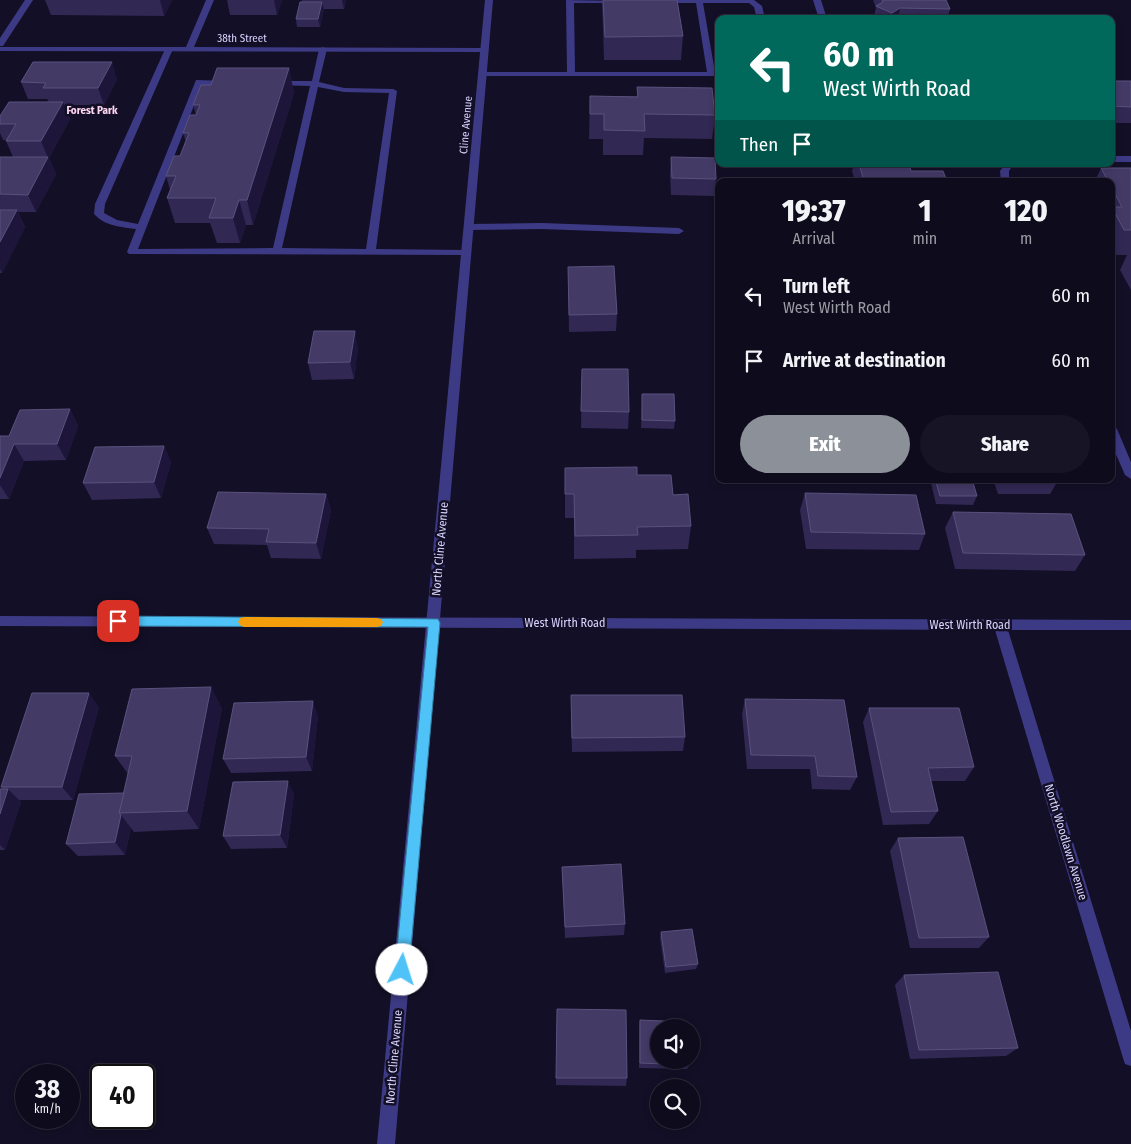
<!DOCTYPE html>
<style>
body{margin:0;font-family:"Fira Sans Condensed",sans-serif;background:#171425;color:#f1f3f6;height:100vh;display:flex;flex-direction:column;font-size:19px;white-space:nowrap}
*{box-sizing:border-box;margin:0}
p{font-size:16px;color:#9b9ba3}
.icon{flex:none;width:28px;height:28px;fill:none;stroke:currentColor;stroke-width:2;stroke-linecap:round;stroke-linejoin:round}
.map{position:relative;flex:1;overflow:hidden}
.drawer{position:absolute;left:715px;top:178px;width:400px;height:305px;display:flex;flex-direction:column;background:#0e0b1c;border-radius:10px;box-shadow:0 2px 8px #0003,0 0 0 1px #2e2b3b}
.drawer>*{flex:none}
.guide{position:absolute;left:715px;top:15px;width:400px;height:152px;border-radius:10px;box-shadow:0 2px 8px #0003,0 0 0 1px #2e2b3b;background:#00695c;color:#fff;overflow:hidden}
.tools{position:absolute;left:650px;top:1019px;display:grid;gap:10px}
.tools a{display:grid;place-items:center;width:50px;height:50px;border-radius:50%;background:#0e0b1c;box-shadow:0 2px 8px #0003,0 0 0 1px #2e2b3b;font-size:25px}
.speed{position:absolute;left:15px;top:1064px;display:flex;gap:10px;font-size:25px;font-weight:700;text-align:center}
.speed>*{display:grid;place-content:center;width:65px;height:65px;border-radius:50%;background:#0e0b1c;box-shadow:0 2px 8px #0003,0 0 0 1px #2e2b3b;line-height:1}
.speed small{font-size:12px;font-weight:400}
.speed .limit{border:2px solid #111;border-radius:8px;background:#fff;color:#111}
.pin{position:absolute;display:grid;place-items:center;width:42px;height:42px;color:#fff;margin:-21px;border-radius:10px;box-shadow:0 2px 8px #0006}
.me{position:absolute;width:55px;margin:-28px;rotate:5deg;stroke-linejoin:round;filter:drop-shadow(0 0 4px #0008)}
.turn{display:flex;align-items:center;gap:18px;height:105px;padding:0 25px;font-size:22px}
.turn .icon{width:65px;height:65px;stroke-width:2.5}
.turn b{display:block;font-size:35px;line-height:42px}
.then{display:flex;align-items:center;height:48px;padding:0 25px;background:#0003;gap:10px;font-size:19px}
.eta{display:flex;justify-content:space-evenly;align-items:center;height:85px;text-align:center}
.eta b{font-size:30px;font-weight:800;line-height:35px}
.primary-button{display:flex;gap:10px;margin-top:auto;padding:10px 25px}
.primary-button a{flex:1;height:58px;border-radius:30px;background:#8c9099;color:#fff;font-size:20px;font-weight:800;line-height:58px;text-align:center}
.primary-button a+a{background:#171425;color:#f1f3f6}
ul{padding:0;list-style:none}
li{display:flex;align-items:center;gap:15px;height:65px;padding:0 25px}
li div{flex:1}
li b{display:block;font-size:19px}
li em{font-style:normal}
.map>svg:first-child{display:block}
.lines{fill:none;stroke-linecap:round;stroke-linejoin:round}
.service{fill:#3d3a85;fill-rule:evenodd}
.minor{fill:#3d3a85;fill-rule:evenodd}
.tertiary{fill:#3d3a85;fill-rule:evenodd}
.wall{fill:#312854}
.shaded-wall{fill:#1d163a}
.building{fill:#433a66;stroke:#5a527e}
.route{fill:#4fc3f7;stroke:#337fa1}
.slow{fill:#f59e0b}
.labels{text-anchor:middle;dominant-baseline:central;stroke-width:5;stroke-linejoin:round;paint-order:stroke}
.far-street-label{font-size:11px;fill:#d9d4ff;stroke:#130f26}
.far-neighbourhood-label{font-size:11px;font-weight:bold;fill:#ffd6f0;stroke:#130f26}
.street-label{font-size:12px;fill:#d9d4ff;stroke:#130f26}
</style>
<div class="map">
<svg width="1131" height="1144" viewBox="0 0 1131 1144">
<rect width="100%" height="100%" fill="#130f26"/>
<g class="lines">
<g class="service">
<path d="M566,0L622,1L618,3H574L575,72H707L696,3H661L658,0H754L762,6L765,19H757L754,7L749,3H703L715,72H719V76H480L479,74L483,72H567Z"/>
<path d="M813,0H821L827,19H819Z"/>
<path d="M166,47L173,49L105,204L104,213L117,220L138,224L196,80L227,81L231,83L227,85H202L138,249L273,248L310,86L275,85L271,83L275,81H312L319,49L323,47L327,49L319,82L344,88L393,89L397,91L376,249L467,250L470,251V255L129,254L127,252L136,229C121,227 105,226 94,214L95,204ZM318,87L344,92L389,93L366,249L282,248Z"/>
<path d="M542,223L679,228L684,231L679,234L542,229L469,230L464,227L469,224Z"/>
</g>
<g class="minor">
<path d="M25,0H33L3,46H0V38Z"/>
<path d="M206,0H214L194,47L485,48L489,50L485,52L0,51V47H186Z"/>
<rect x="1111" y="156" width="20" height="6"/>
<path d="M1005,164H1014L1009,171V181H1001L1000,171Z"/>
<path d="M1111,425L1117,429L1131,462V479L1125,475L1111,443Z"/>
<path d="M0,616L1131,620V630H1008L1131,1031V1066L1125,1064L1123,1058L995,630L0,626Z"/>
</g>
<path class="tertiary" d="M485,0H493L395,1144H377Z"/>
</g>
<g class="wall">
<path d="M45,0H172L164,16L51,15Z"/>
<path d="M227,0H282L277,15H230Z"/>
<path d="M302,0H346L344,9H324L320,27H297L296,19L302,2Z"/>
<path d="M602,0H677L683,36L681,60H604Z"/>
<path d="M873,0H946L950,9L947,19H873L876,8Z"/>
<path d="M289,68L294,93L253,225H246L240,243H217L210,223H175L167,198L170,190L166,176L180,156L186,142L183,133L196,115L193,105L211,85Z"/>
<path d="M117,79L104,105H64L70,119L49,158L56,174L36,212H18L25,227L2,273H0V157H13L6,141V140H3L0,133V116L49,102L47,99H28L21,82Z"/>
<rect x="1111" y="81" width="20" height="42"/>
<path d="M637,87L714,107L715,100H719V134H715L714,125L712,139L644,138L643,155H603V139H589L590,96H637Z"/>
<path d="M671,157L716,179L714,196L671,195L670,174Z"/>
<path d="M854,164H909L911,171L947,181H855L852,171Z"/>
<path d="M1101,168H1131V290L1120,270L1127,255H1112L1111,254V181H1095Z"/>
<path d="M568,267L617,314L616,331L569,332Z"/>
<path d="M358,348L354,379L312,380L308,363Z"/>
<path d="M582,369L629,412L628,429L581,428Z"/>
<path d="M642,394L675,421L674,429L641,428Z"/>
<path d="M70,409L78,426L66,460L24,461L9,499H0V436H9Z"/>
<path d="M164,446L171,462L161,498L92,500L83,483Z"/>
<path d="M565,468L637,475L673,495L691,526L688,549L636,550V558L574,559V518H565Z"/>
<path d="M930,479H972L977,496L973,505L936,504Z"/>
<path d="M993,479H1059L1050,494H998Z"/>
<path d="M805,493L925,534L919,550L806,549L800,510Z"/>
<path d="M326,494L331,510L321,559L271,558L267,545L214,544L207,528Z"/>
<path d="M953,512L1085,555L1075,571L955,569L945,528Z"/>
<path d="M745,699L857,777L850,790L812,789L810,769H747L742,714Z"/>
<path d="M99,707L73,800H19L21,802L5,850H0V789H3L1,787Z"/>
<path d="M222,708L199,829L134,832L131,828L125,855L78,856L66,844L124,793L128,774L115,756Z"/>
<path d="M869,708L974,767L965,781H931L938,811L929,824L883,825L863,722Z"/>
<path d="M571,710L685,737L683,751L572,752Z"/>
<path d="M318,715L312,771L231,773L223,759Z"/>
<path d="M294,794L287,848L231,849L223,836Z"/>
<path d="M898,838L989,937L979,948H910L890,851Z"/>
<path d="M562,867L625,924L624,935L565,938Z"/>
<path d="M661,932L698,964L696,969L665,973L660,938Z"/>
<path d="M904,975L1018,1048L1006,1056L910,1059L895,985Z"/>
<path d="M640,1020L689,1065L687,1069L639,1068V1025Z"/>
<path d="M556,1078H627L626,1086L556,1085Z"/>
</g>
<g class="shaded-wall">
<path d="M160,0H172L164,16Z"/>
<path d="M274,0H282L277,15Z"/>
<path d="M342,0H346L344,9Z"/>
<path d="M322,2L324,10L320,27L318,19Z"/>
<path d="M900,8L898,19H891L892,13Z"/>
<path d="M112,62L117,79L104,105L98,88Z"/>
<path d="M289,68L294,93L253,225L247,200Z"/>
<path d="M63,102L70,119L49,158L56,174L36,212L28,195L48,158L41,141Z"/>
<path d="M239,200L246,225L240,243L233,218Z"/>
<path d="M17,210L25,227L2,273L0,269V242Z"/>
<path d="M355,331L358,348L354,379L350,362Z"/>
<path d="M70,409L78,426L66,460L57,444Z"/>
<path d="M14,444L24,461L9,499L0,485V478Z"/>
<path d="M164,446L171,462L161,498L154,482Z"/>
<path d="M326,494L331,510L321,559L316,543Z"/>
<path d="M211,687L222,708L199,829L187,811Z"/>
<path d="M89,693L99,707L73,800L62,787Z"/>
<path d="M313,701L318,715L312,771L306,757Z"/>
<path d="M288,781L294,794L287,848L280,835Z"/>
<path d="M8,789L21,802L5,850L0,845V814Z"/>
<path d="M121,815L131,828L125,855L115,842Z"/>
</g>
<g class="building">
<path d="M603,0H677L683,36L605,37Z"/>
<path d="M882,0H946L950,9L900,8L892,13L876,6L883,2Z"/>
<path d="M300,2H322L318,19H296Z"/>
<path d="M33,62H112L98,88H43L46,83L21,82Z"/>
<path d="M217,68H289L247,200H239L233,218H209L216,198H167L176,176H166L174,156H180L189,133H183L190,115H196L200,105H193L201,85H211Z"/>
<path d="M1111,81H1131V107L1113,106L1111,104Z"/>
<path d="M637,87L712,88L715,115L644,114L645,131L604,130V114H590V96L638,97Z"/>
<path d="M715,100H719V117H717Z"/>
<path d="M9,102H63L41,141H6L16,124H0V116Z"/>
<path d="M0,157H48L28,195L0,194Z"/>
<path d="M671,157L715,158L716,179L672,178Z"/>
<path d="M859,164H909L911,171H943L947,181H864Z"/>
<path d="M1101,168H1131V230H1124L1112,207H1122L1111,186V181H1108Z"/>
<path d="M0,210H17L0,242Z"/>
<path d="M614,266L617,314L569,315L568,267Z"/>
<path d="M314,331H355L350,362L308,363Z"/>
<path d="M582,369H628L629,412L581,411Z"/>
<path d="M642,394H674L675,421L642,420Z"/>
<path d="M70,409L57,444H14L0,478V436H9L20,410Z"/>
<path d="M164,446L154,482L83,483L95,447Z"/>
<path d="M637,467V475H671L673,495L688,494L691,526L637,527L638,535L575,536L574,494H565V468Z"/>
<path d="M935,479H972L977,496H940Z"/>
<path d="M218,492L326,494L316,543L266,542L269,529L207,528Z"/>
<path d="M805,493L916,495L925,534L811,532Z"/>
<path d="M953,512L1071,514L1085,555L963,553Z"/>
<path d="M211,687L187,811L119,813L132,756H115L132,689Z"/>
<path d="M32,693H89L62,787H1Z"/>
<path d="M571,695H682L685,737L572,738Z"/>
<path d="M745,699L844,700L857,777L818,776L815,756L751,755Z"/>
<path d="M313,701L306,757L223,759L234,703Z"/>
<path d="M869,708H959L974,767L928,768L938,811L891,812Z"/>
<path d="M288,781L280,835L223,836L233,782Z"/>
<path d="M0,789H8L0,814Z"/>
<path d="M124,793L119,813L121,815L115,842L66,844L79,794Z"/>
<path d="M963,837L989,937L919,938L898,838Z"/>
<path d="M621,864L625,924L565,927L562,867Z"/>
<path d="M692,929L698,964L666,967L661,932Z"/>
<path d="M998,972L1018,1048L919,1050L904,975Z"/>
<path d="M557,1009L626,1010L627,1078H556Z"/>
<path d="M640,1020L687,1022V1028H659V1060H688L689,1065L640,1063Z"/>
</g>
<path class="route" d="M118,616L438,619L440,623L409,970L407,975L402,978L397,975L395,970L428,627L118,626L114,625L112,621L114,618Z"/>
<path class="slow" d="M244,617L377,618L381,619L383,622L381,626L377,627H244L240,625L238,622L240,618Z"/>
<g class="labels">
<g class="far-street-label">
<text x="242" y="38">38th Street</text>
<text transform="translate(466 125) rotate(-85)">Cline Avenue</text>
</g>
<g class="far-neighbourhood-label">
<text x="92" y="110">Forest Park</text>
</g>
<g class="street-label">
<text transform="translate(440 549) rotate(-85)">North Cline Avenue</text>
<text x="565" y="623">West Wirth Road</text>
<text x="970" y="625">West Wirth Road</text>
<text transform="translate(1066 842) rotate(73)">North Woodlawn Avenue</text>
<text transform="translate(394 1057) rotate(-85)">North Cline Avenue</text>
</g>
</g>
</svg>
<div class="tools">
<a><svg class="icon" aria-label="sound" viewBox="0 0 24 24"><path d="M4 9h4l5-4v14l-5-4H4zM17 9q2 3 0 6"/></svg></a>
<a><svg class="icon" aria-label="search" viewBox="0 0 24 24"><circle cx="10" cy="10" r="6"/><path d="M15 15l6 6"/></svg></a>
</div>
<div class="speed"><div>38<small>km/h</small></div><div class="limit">40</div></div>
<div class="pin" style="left:118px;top:621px;background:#d93025"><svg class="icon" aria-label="arrive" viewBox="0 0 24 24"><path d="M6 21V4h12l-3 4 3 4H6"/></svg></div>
<svg class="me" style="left:402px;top:970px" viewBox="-20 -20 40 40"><circle r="19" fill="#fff"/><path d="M0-13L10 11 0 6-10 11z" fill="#4fc3f7"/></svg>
<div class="guide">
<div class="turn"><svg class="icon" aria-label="left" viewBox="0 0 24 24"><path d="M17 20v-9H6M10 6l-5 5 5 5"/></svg><div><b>60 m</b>West Wirth Road</div></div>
<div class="then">Then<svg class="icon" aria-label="arrive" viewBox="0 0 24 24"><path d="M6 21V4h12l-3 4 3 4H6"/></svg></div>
</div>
<section class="drawer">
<div class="eta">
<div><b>19:37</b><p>Arrival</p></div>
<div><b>1</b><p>min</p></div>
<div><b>120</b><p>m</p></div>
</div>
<ul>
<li><svg class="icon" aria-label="left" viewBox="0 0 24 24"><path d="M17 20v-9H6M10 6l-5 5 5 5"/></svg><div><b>Turn left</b><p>West Wirth Road</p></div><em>60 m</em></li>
<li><svg class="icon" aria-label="arrive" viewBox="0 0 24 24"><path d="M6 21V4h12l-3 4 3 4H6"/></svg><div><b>Arrive at destination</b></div><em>60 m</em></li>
</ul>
<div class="primary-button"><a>Exit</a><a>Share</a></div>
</section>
</div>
